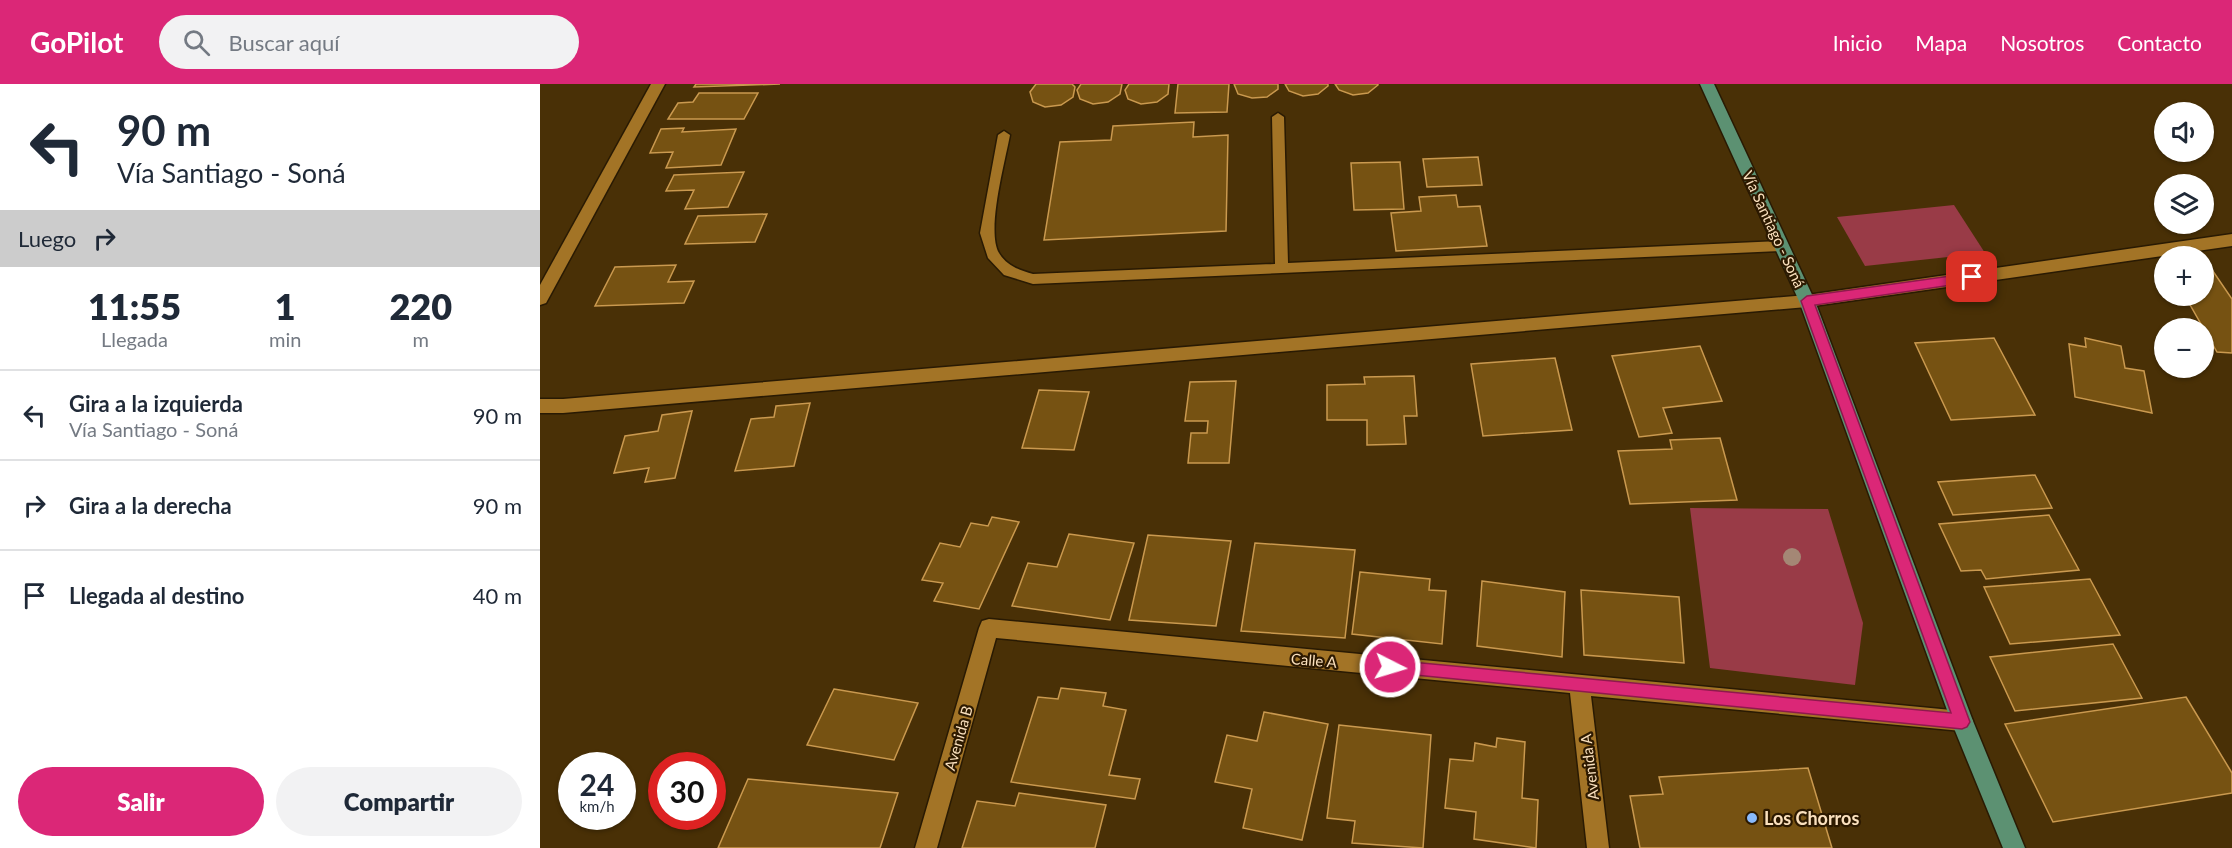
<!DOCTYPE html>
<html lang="es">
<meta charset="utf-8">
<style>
body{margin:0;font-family:Lato,sans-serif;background:#f2f2f3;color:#1f2937;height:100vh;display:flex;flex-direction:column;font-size:22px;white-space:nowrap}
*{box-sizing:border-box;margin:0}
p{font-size:20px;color:#747a83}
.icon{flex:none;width:33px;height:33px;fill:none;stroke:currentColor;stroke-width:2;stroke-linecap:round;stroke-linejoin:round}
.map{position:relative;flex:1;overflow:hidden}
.drawer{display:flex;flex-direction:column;background:#fff;width:540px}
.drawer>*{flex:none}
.banner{background:#fff;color:#1f2937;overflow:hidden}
.tools{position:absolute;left:1614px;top:18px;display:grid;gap:12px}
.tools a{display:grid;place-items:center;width:60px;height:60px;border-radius:50%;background:#fff;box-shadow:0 2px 4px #0004;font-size:30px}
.speed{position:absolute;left:18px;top:668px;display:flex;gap:12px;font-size:30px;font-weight:700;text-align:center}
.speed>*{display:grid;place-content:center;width:78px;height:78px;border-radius:50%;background:#fff;box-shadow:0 2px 4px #0004;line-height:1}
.speed small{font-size:15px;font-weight:400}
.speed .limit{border:9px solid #d22;background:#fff;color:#111}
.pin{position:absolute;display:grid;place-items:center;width:51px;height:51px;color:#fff;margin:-26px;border-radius:12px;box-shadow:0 3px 9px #0006}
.me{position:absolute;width:66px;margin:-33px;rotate:95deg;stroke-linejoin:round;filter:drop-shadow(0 0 4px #0008)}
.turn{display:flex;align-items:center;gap:21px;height:126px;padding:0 18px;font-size:27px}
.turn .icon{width:78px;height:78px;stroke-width:2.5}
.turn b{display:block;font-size:42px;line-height:51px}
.then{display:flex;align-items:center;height:57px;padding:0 18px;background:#0003;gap:12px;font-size:22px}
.eta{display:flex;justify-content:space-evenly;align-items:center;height:102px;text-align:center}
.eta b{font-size:36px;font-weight:800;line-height:42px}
.primary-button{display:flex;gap:12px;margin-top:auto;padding:12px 18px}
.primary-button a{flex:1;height:69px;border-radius:36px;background:#db2777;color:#fff;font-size:24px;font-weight:800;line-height:69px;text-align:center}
.primary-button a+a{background:#f2f2f3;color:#1f2937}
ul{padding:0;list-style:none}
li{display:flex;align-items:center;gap:18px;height:90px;padding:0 18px;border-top:2px solid #e0e1e3}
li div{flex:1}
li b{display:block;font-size:22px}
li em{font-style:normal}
header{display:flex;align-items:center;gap:36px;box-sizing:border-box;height:84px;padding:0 30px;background:#db2777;color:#fff}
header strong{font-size:28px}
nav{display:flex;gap:33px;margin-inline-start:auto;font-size:21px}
.search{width:420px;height:54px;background:#f2f2f3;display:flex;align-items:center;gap:15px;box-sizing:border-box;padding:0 21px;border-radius:33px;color:#747a83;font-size:22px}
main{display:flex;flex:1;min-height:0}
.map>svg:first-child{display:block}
.green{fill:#993b47}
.building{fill:#765212;stroke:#ca994f;stroke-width:1.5}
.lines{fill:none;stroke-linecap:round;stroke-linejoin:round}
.service-casing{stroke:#291a03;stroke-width:3}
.minor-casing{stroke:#291a03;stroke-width:3}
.primary-casing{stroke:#291a03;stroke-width:3}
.service{fill:#a37426;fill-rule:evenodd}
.minor{fill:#a37426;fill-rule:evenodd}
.primary{fill:#5c9172;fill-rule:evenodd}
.tree{fill:#a48775}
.route{fill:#db2777;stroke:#8e194d;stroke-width:1.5}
.poi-dot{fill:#89bafc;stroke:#2c1900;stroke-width:2}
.labels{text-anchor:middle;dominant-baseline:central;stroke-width:4.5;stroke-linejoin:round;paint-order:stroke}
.street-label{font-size:15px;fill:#fbe1be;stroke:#2c1900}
.near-poi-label{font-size:18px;font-weight:bold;fill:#fbe1be;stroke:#2c1900;text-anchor:start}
</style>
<header>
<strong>GoPilot</strong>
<div class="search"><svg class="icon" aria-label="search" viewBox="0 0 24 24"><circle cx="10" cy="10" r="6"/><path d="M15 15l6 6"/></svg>Buscar aquí</div>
<nav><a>Inicio</a><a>Mapa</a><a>Nosotros</a><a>Contacto</a></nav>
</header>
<main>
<section class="drawer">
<div class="banner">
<div class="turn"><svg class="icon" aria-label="left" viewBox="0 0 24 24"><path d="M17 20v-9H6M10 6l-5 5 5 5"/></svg><div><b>90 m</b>Vía Santiago - Soná</div></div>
<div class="then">Luego<svg class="icon" aria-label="right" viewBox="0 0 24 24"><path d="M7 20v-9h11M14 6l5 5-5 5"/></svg></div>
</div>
<div class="eta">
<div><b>11:55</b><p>Llegada</p></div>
<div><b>1</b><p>min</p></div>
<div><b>220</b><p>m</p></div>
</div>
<ul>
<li><svg class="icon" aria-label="left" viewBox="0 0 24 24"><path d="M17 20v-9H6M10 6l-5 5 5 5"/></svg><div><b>Gira a la izquierda</b><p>Vía Santiago - Soná</p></div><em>90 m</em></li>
<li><svg class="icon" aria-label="right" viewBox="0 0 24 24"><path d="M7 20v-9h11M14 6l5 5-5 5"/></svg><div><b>Gira a la derecha</b></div><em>90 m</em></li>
<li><svg class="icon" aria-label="arrive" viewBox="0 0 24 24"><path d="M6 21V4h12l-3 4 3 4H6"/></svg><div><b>Llegada al destino</b></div><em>40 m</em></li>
</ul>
<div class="primary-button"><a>Salir</a><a>Compartir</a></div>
</section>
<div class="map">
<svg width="1692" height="764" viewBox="0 0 1692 764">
<rect width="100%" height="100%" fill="#493006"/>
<g class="green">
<path d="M1414,121L1445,169L1325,182L1297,133Z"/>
<path d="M1150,424L1288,425L1323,539L1315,601L1170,584Z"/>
</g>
<g class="building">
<path d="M156,0H240L154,3Z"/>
<path d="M496,0H532L535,3L533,13L521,21L505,23L493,18L490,8Z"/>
<path d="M541,0H582L580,10L568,18L553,20L540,15L537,6Z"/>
<path d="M589,0H629L628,10L617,18L601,20L588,15L585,6Z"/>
<path d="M638,0H689L687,28L635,29Z"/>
<path d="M694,0H738V5L727,13L712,14L698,10Z"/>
<path d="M745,0H788V2L778,10L763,12L749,7Z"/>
<path d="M795,0H838V1L828,9L813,11L799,6Z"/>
<path d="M159,9H218L204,35H128L138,19L153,18Z"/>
<path d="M654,38L653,53L688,51L686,147L504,156L520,58L571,56L573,42Z"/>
<path d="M144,44L142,48L196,45L181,81L126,84L133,68L110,69L121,45Z"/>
<path d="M938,73L942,101L887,103L883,75Z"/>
<path d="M860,78L864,125L814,126L811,79Z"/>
<path d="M204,88L188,123L145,125L154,106L126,107L134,91Z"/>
<path d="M916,111L918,123L940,122L947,162L856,167L851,129L881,127L879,113Z"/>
<path d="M227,130L215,158L145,160L158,132Z"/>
<path d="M1664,174L1692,215V269L1677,268L1645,212H1664Z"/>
<path d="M136,181L128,198L154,197L144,219L55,222L75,183Z"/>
<path d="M1454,254L1495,331L1411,336L1375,259Z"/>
<path d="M1545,254L1581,262L1585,284L1604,287L1612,329L1535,313L1529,260L1546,263Z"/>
<path d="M1160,262L1182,317L1123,324L1132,349L1099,353L1072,272Z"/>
<path d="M1015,274L1032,346L943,352L931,280Z"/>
<path d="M874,292L877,332H864L866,360L827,361V336H787V301L825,300L824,293Z"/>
<path d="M696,297L689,379H648L651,349H667L668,337H645L650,298Z"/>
<path d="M499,306L549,308L534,366L482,364Z"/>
<path d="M270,319L254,382L195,387L211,335L234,333L236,322Z"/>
<path d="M152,327L135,394L105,398L109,384L74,389L85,352L118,347L122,331Z"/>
<path d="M1180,354L1197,416L1090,420L1078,367L1132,365L1130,356Z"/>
<path d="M1495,391L1512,424L1413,431L1398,398Z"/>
<path d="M1509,431L1539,486L1446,495L1441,486L1421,487L1399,440Z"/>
<path d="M452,433L479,438L439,525L394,517L403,499L382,496L400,459L420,463L431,439L448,442Z"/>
<path d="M529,450L594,459L570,536L472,522L488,479L517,483Z"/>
<path d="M608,451L691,457L676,542L589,536Z"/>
<path d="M715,459L815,466L805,554L701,547Z"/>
<path d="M820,488L890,495L889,506L906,507L902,560L812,550Z"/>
<path d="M1550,495L1580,551L1470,560L1444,503Z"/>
<path d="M942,497L1025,508L1022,573L937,562Z"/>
<path d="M1041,506L1139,513L1144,579L1044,571Z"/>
<path d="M1573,560L1602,614L1475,627L1450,573Z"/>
<path d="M521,604L566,609L563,622L586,626L569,691L600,695L595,715L471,698L498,613L518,615Z"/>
<path d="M294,605L378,619L354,676L267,661Z"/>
<path d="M1646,613L1692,689V709L1513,738L1465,640Z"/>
<path d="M724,628L788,640L762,756L703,744L712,705L675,698L687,651L717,657Z"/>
<path d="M799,641L891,651L883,764L812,759L815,737L787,734Z"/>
<path d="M957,654L985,658L982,714L998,716L996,764L934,755L936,728L905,724L910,675L933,677L935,659L956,663Z"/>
<path d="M1268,684L1292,764H1100L1090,712L1123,710L1119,693Z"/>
<path d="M208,695L358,709L340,764H178Z"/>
<path d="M479,709L566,721L555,764H422L437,717L475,722Z"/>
</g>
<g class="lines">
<g class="service-casing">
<path id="service" d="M738,29L744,33L748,179L1242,157L1248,162L1242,167L493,200L464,191L448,174L440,149L458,51L464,47L470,51C465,78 446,147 459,169C467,182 479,186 493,190L735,180L732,33Z"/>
</g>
<g class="minor-casing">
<g id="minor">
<path d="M111,0H125L6,219L0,221V201Z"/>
<path d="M1692,150V162L1267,223L23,329H0V315H23L1267,211Z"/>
<path d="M449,535L1422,627L1429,630L1433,637L1429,644L1422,647L1051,612L1069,764H1047L1030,609L456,554L397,764H375L439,544L442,537Z"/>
</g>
</g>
<g class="primary-casing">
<path id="primary" d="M1160,0H1174L1275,217L1433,637L1485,764H1463L1411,637L1259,217Z"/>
</g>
<use href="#service" class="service"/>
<use href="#minor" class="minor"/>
<use href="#primary" class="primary"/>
</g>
<circle class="tree" cx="1252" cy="473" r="9"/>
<path class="route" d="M1432,189L1438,193L1432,198L1275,221L1430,638L1427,643L1422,645L845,588L843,583L845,578L850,576L1411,629L1261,217L1267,212Z"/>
<circle class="poi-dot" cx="1212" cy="734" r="6"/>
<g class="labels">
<g class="street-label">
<text transform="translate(1234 145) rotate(65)">Vía Santiago - Soná</text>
<text transform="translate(774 576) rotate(5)">Calle A</text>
<text transform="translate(418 654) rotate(-74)">Avenida B</text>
<text transform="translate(1049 683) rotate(-97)">Avenida A</text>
</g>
<g class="near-poi-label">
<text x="1224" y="734">Los Chorros</text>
</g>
</g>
</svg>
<div class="tools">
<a><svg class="icon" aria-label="sound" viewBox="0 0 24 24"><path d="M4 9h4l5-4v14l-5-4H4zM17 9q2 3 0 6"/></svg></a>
<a><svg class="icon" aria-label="layers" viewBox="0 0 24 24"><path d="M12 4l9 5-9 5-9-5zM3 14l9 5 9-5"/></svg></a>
<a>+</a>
<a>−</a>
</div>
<div class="speed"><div>24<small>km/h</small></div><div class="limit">30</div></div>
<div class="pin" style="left:1432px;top:193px;background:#d93025"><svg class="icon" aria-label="arrive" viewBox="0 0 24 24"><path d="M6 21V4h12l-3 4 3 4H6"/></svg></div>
<svg class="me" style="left:850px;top:583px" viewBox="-20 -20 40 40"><circle r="17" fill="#db2777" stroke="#fff" stroke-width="3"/><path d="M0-11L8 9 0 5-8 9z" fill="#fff"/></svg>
</div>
</main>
